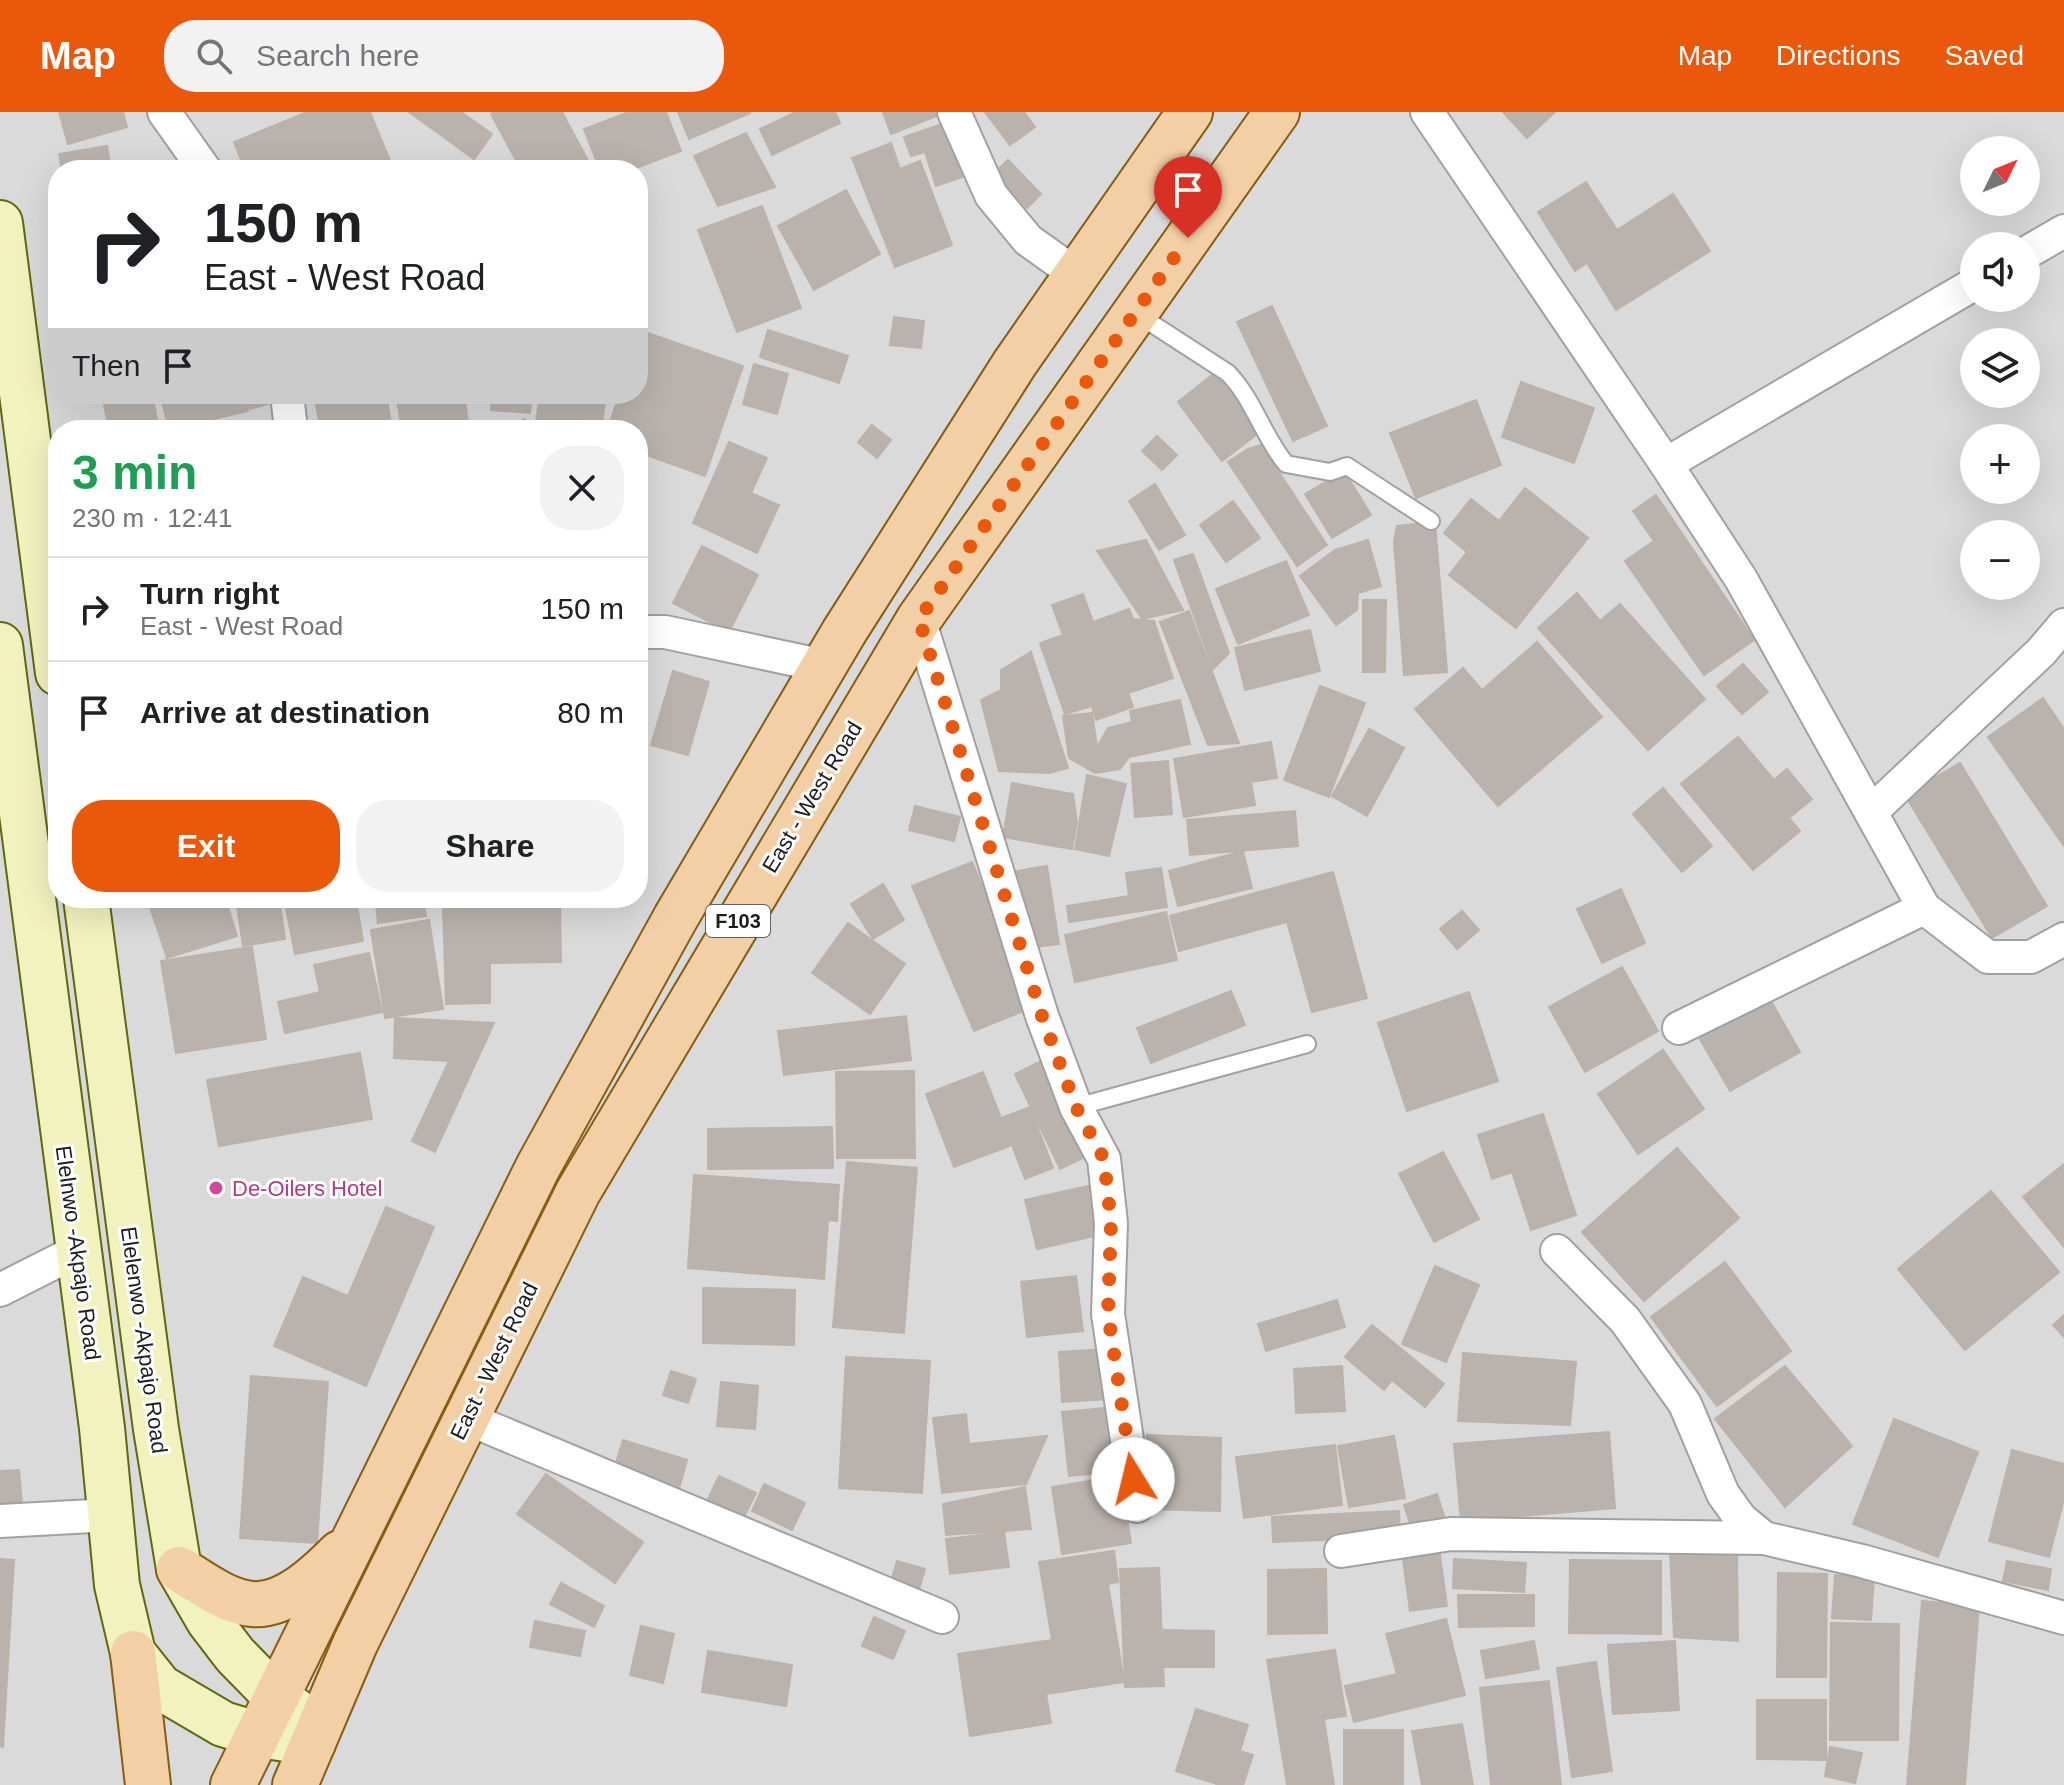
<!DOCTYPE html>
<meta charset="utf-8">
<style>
body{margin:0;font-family:Helvetica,sans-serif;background:#f2f2f2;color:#202124;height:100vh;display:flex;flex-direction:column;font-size:30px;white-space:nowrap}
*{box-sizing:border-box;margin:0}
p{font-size:26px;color:#757577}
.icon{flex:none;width:44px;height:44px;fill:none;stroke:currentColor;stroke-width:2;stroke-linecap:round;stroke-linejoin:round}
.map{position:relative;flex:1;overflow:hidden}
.panel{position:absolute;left:48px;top:308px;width:600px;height:488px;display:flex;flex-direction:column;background:#fff;border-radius:32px;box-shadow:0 8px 32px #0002}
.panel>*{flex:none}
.hud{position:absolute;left:48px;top:48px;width:600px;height:244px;border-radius:32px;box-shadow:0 8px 32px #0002;background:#fff;color:#202124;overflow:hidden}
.needle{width:52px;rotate:47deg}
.buttons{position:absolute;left:1960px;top:24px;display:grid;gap:16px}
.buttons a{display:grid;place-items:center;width:80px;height:80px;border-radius:50%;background:#fff;box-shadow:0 8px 32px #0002;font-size:40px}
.pin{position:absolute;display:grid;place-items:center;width:68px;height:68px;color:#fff;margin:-82px -34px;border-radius:50% 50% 50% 0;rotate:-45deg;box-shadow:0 0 8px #0007}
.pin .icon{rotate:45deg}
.me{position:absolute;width:88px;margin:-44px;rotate:351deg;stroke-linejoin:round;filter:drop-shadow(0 0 6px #0008)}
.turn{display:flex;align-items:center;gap:28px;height:168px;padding:0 24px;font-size:36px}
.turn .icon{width:104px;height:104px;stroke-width:2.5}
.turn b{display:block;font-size:56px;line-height:68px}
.then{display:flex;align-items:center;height:76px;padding:0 24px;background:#0003;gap:16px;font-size:30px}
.round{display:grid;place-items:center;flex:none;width:84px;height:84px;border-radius:32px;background:#f2f2f2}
.summary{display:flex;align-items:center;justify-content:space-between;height:136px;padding:0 24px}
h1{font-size:48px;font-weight:800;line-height:60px;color:#1e9e55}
.action{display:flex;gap:16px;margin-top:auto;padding:16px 24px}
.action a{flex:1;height:92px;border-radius:32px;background:#ea580c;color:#fff;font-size:32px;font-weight:800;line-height:92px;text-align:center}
.action a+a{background:#f2f2f2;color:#202124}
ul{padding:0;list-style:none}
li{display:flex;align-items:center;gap:24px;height:104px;padding:0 24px;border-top:2px solid #e0e0e0}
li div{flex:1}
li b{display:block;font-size:30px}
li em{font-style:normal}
header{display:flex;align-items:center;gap:48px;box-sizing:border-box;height:112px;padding:0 40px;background:#ea580c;color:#fff}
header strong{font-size:38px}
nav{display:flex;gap:44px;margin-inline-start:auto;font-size:28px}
.search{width:560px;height:72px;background:#f2f2f2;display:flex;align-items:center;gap:20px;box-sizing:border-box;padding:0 28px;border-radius:32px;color:#757577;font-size:30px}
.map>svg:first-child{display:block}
.residential{fill:#dbdada;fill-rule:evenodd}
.building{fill:#bab3ad;stroke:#bdb1a8;stroke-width:2}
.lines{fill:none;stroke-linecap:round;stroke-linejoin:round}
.lane-casing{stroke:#a1a1a1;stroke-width:20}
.street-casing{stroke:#a1a1a1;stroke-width:36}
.secondary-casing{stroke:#606810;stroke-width:48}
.primary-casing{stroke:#875d0f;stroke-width:48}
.lane{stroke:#fff;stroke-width:16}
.street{stroke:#fff;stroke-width:32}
.secondary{stroke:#f1f2bd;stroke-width:44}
.primary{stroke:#f2cfa4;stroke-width:44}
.route{stroke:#ea580c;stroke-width:14;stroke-dasharray:0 25.2}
.hotel-dot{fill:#d1479c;stroke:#fff;stroke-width:3}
.labels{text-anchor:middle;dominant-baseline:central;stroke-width:6;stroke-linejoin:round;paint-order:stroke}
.shield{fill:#fff;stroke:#616161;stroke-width:2}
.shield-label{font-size:20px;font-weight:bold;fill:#1d1d1d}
.street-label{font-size:22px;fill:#1d1d1d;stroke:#fff}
.hotel-label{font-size:22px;fill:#b23c85;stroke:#fff;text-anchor:start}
</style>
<header>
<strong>Map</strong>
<div class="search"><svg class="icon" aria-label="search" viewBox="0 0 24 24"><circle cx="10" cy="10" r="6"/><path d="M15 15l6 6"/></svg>Search here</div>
<nav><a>Map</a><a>Directions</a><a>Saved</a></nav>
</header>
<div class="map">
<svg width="2064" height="1673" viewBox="0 0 2064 1673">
<rect width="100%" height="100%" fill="#edeae4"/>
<path class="residential" d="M0,0H2064V1673H0ZM1974,38H2026V90H1974ZM58,58H638V282H58ZM1974,134H2026V186H1974ZM1974,230H2026V282H1974ZM58,318H638V786H58ZM1974,326H2026V378H1974ZM1974,422H2026V474H1974Z"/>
<g class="building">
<path d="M59,0H123L127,15L68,32Z"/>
<path d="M307,0H370L390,49L367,58H245L234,30Z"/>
<path d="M409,0H461L492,22L474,47Z"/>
<path d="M494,0H562L593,58H503L517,50L491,2Z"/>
<path d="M629,0H666L681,39L631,58H600L584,17Z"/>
<path d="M678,0H750V1L689,27Z"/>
<path d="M796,0H835L840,11L772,43L760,17Z"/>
<path d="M883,0H944V1L891,22Z"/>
<path d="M985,0H1024L1035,15L1010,33Z"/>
<path d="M1503,0H1555L1527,26Z"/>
<path d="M948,10L965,64L936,74L925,40L911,44L904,25Z"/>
<path d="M746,21L775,75L718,94L694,44Z"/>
<path d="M891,31L900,57L920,49L952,133L895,155L852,46Z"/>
<path d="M107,34L111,58H62L59,42Z"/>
<path d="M189,48L192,58H150Z"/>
<path d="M1008,48L1041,82L1027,96L994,61Z"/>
<path d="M1586,70L1617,118L1673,82L1710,139L1616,198L1587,151L1575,159L1538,100Z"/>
<path d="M846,78L880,142L814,178L778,114Z"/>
<path d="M762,94L801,196L737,220L698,118Z"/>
<path d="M1272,194L1327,314L1293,329L1237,210Z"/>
<path d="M894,205L924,209L921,236L890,233Z"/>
<path d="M768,218L848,244L839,271L760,245Z"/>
<path d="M642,219L743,254L705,364L638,340V318H607L620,282H638V230Z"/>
<path d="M754,252L788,262L777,302L743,292Z"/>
<path d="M1216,260L1261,319L1222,349L1178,290Z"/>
<path d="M1521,270L1594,296L1574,351L1502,325Z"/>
<path d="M102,282H152L159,318H109Z"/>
<path d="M160,282H244L248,299L169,317Z"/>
<path d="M246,282H279L281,288L250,297Z"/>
<path d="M314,282H386L392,318H300L320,314Z"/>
<path d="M396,282H464L469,318H402Z"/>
<path d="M492,282H532L530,301L491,298Z"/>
<path d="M540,282H606L601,318L536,310Z"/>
<path d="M1476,288L1501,353L1416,386L1390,321Z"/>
<path d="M523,307L544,318H517Z"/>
<path d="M872,313L891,328L877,346L858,330Z"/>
<path d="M1157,324L1177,343L1162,358L1142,339Z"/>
<path d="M729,330L767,346L751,381L779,393L757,441L693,411Z"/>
<path d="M1261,333L1327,433L1297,454L1228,350L1248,337Z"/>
<path d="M1344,359L1371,403L1332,426L1305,382Z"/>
<path d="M1155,372L1185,423L1159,438L1129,389Z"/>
<path d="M1525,376L1588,426L1516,516L1449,463L1467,440L1444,421L1471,387L1499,409Z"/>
<path d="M1656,383L1754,528L1704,563L1625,449L1654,429L1633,399Z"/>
<path d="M1233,389L1260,426L1226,450L1200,413Z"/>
<path d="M1435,410L1447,560L1404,563L1394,430L1397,414Z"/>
<path d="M1146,428L1183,498L1142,507L1097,439Z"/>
<path d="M1368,428L1381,474L1358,481L1357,498L1336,513L1300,464L1335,438Z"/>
<path d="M702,434L758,463L729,520L673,491Z"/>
<path d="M1193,442L1229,541L1213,557L1174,448Z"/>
<path d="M1286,449L1309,503L1238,532L1216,477Z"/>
<path d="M1577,481L1600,509L1620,492L1705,587L1648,638L1538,516Z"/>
<path d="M1083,482L1093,510L1129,497L1133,507L1154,509L1173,566L1128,581L1133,595L1096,608L1092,594L1065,602L1040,531L1063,523L1052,493Z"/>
<path d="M1363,488H1386L1385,560H1363Z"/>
<path d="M1189,499L1239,631L1208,633L1160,510Z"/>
<path d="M1310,518L1320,559L1245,578L1235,536Z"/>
<path d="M1537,530L1602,605L1498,694L1415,597L1463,556L1482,578Z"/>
<path d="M1031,540L1068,656L1049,661L999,659L981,588L1001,578V558Z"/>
<path d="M1743,552L1768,580L1742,602L1717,574Z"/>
<path d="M673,559L709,570L688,643L651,633Z"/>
<path d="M1320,574L1365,591L1329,685L1284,668Z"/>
<path d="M2043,586L2064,617V734L1988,625Z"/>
<path d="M1180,588L1190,632L1129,645L1120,657L1095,661L1069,646L1063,604L1092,601L1097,635L1108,616L1132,610L1130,599Z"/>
<path d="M1369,617L1404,636L1367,704L1332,684Z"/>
<path d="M1738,625L1774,668L1787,657L1812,687L1789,706L1800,719L1753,758L1681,672Z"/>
<path d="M1271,630L1277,666L1251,670L1255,693L1184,705L1174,647Z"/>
<path d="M1168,649L1172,702L1135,705L1131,652Z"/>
<path d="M1960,651L2047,794L1992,826L1905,683Z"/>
<path d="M1087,663L1126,672L1109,744L1075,737Z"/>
<path d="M1012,671L1073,682L1077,710L1072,737L1003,725Z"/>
<path d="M1663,676L1712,734L1682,760L1633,702Z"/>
<path d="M915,694L960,705L954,729L909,718Z"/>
<path d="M1295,699L1298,734L1190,743L1187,708Z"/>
<path d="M1243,739L1252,776L1178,794L1169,759Z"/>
<path d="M972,750L1033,895L974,919L912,774Z"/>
<path d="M1047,754L1059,832L1029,836L1017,759Z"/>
<path d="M1161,756L1167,795L1069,810L1067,794L1129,784L1126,761Z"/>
<path d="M1333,760L1367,886L1312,900L1287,810L1179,839L1170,804Z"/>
<path d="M883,772L904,808L873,827L851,792Z"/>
<path d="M1621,777L1645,831L1602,851L1577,797Z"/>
<path d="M147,786H225L237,824L167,846Z"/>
<path d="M236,786H279L285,827L243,834Z"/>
<path d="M284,786H317L319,795L356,788L363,829L295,842Z"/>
<path d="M423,786L426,804L378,811L376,792Z"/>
<path d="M560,793L561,850L490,851V891L446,892L443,796Z"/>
<path d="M1462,799L1479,818L1457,837L1440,817Z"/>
<path d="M1166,800L1177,848L1075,870L1065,823Z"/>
<path d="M429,808L443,897L385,906L371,818Z"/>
<path d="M848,811L905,852L870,902L812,861Z"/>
<path d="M252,835L266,927L176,941L161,849Z"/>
<path d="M369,841L382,900L285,921L278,890L320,880L314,853Z"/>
<path d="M1622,855L1658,919L1585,960L1549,895Z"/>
<path d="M1231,879L1245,913L1151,951L1137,916Z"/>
<path d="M1469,880L1498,969L1407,999L1378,911Z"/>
<path d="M1767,882L1800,940L1730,979L1697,922Z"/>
<path d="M906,904L911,948L784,963L778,919Z"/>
<path d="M395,906L494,911L435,1040L412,1029L449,949L394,946Z"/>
<path d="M1663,938L1704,997L1638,1042L1598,982Z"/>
<path d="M360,941L372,1007L219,1034L207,968Z"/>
<path d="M1047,946L1093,1041L1060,1057L1015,962Z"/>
<path d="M914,959L915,1046H837L836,960Z"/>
<path d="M983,960L1001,1006L1030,995L1053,1056L1025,1067L1012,1033L954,1055L926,982Z"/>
<path d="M1543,1002L1576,1103L1531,1118L1512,1060L1492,1067L1478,1023Z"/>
<path d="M832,1015L833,1056L708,1057V1017Z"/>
<path d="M1677,1036L1739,1106L1644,1189L1582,1120Z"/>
<path d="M1443,1040L1479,1107L1434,1130L1399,1062Z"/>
<path d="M847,1050L917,1056L904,1221L833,1215Z"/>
<path d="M2064,1052V1135L2023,1085Z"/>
<path d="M694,1063L839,1073L837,1109L828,1108L824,1167L688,1156Z"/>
<path d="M1097,1072L1108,1121L1037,1137L1025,1088Z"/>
<path d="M1991,1079L2059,1160L1965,1238L1898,1157Z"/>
<path d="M386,1095L434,1115L366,1274L274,1234L303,1165L348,1184Z"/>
<path d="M1725,1150L1791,1239L1717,1294L1651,1205Z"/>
<path d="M1435,1154L1479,1173L1446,1250L1402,1232Z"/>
<path d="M1076,1164L1083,1219L1027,1225L1021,1170Z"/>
<path d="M703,1176L795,1178L794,1233L703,1231Z"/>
<path d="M1337,1188L1345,1215L1266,1239L1258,1212Z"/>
<path d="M2064,1203V1225L2053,1213Z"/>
<path d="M1372,1213L1444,1272L1425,1295L1392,1268L1384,1278L1345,1245Z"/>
<path d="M1105,1237L1108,1287L1062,1290L1059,1240Z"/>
<path d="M1463,1241L1576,1250L1570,1313L1458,1309Z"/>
<path d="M846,1245L930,1249L922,1381L839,1376Z"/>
<path d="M1342,1254L1345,1299L1296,1301L1294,1257Z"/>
<path d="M1785,1254L1852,1334L1785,1395L1715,1307Z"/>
<path d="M671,1259L696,1267L688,1291L663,1283Z"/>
<path d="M251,1264L328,1270L317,1431L240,1426Z"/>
<path d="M721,1270L758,1274L755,1317L717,1314Z"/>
<path d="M1116,1295L1122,1359L1069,1364L1062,1300Z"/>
<path d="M966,1302L969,1332L1047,1324L1026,1372L942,1381L933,1306Z"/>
<path d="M1894,1307L1978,1340L1938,1445L1853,1412Z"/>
<path d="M1609,1320L1615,1396L1461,1409L1454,1332Z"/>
<path d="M1147,1323L1221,1326L1220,1399L1145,1397Z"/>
<path d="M1394,1324L1405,1386L1349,1395L1338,1334Z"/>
<path d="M623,1328L687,1348L677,1384L612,1364Z"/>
<path d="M1335,1333L1342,1393L1244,1406L1236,1345Z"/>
<path d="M2012,1338L2064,1352V1387L2049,1445L1989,1429Z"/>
<path d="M19,1358L22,1393L0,1395V1359Z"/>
<path d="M546,1362L643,1430L615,1471L517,1402Z"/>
<path d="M719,1364L756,1381L744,1405L708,1387Z"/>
<path d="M1120,1364L1131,1431L1062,1442L1052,1375Z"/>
<path d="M764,1372L805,1391L792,1418L752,1399Z"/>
<path d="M1025,1375L1031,1417L946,1423L943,1392Z"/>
<path d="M1437,1382L1446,1410L1413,1421L1404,1393Z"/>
<path d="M1399,1399L1400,1425L1273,1430L1272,1405Z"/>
<path d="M1004,1420L1009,1455L950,1462L946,1427Z"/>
<path d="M1438,1429L1447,1494L1410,1499L1401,1433Z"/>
<path d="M1114,1439L1118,1470L1108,1472L1124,1570L1046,1582L1051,1611L970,1624L958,1542L1052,1528L1039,1450Z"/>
<path d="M1670,1440H1737L1738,1529L1674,1525Z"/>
<path d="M0,1447L14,1448L3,1635L0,1634Z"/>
<path d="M1454,1447L1526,1451L1524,1480L1453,1476Z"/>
<path d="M1570,1448L1661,1449V1522L1569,1521Z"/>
<path d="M897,1449L925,1457L918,1481L890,1473Z"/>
<path d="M2007,1449L2051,1457L2048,1478L2003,1469Z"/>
<path d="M1159,1456L1164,1574L1125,1575L1120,1457Z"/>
<path d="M1326,1457L1327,1521L1268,1522V1458Z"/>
<path d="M1778,1461L1827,1462L1826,1565H1777Z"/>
<path d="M1835,1463L1874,1466L1871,1508L1832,1506Z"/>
<path d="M561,1471L604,1494L594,1515L550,1492Z"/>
<path d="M1458,1483H1534V1514L1459,1515Z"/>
<path d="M1922,1489L1979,1494L1965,1673H1907Z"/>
<path d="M874,1505L905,1519L893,1547L862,1534Z"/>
<path d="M1446,1507L1465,1583L1354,1610L1345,1574L1397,1562L1386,1522Z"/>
<path d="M535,1509L585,1519L580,1544L530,1535Z"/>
<path d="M1831,1511L1899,1512L1898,1628H1830Z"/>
<path d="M641,1514L674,1522L663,1571L630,1563Z"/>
<path d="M1164,1518L1214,1519V1555H1164Z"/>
<path d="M1534,1529L1539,1557L1486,1566L1481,1539Z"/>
<path d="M1675,1529L1679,1598L1613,1602L1608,1533Z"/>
<path d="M1335,1538L1346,1604L1324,1607L1334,1673H1287L1267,1548Z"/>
<path d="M708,1539L792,1553L786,1594L702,1580Z"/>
<path d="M1596,1550L1612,1659L1572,1665L1557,1556Z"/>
<path d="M1549,1569L1561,1673H1491L1480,1576Z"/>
<path d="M1757,1588H1826V1648L1757,1647Z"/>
<path d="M1196,1597L1248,1613L1240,1639L1253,1643L1243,1673H1220L1176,1659Z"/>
<path d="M1462,1612L1473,1673H1422L1412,1619Z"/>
<rect x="1344" y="1618" width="59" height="55"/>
<path d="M1830,1635L1862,1641L1855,1671L1825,1664Z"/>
</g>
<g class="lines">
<g class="lane-casing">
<g id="lane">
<path d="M1137,202L1228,261C1254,288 1263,324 1286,352L1330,360L1347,354L1431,409"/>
<path d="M1076,995L1307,932"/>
</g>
</g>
<g class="street-casing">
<g id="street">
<path d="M164,0L205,58"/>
<path d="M954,0L991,83L1028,128L1077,163"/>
<path d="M1427,0L1666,352L1741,467L1924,796L1988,845H2031L2064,827"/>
<path d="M2026,141L2064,119"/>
<path d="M287,282L291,318"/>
<path d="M1666,352L1974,172"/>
<path d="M919,507L1042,904L1076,995L1104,1047L1111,1111L1108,1202L1137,1394"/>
<path d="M638,520H665L824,554"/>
<path d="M1871,700L2041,540L2064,513"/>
<path d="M1679,916L1924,796"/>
<path d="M1557,1139L1625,1208L1685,1292L1723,1382L1741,1407L1764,1426L1862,1449L2064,1506"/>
<path d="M0,1178L77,1139"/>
<path d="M466,1306L942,1505"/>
<path d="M0,1409L111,1403"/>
<path d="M1341,1439L1451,1422L1764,1426"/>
</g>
</g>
<g class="secondary-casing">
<g id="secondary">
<path d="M0,111L58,561"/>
<path d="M0,533L102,1316L117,1473L133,1541L160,1575L223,1612L259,1623L313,1631"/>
<path d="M86,786L156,1317L179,1457L209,1509L235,1543L276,1585L307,1607"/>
</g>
</g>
<g class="primary-casing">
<g id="primary">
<path d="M179,1457C201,1470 226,1490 252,1492C285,1495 318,1463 340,1441"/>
<path d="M133,1541L148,1673"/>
<path d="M233,1673L538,1055L676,805L844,520L1015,251L1190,0"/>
<path d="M295,1673L355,1532L578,1080L919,507L1277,0"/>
</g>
</g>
<use href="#lane" class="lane"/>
<use href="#street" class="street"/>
<use href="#secondary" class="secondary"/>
<use href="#primary" class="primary"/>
</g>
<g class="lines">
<path class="route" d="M1133,1367L1108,1202L1111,1111L1104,1047L1076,995L1042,904L919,507L1188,126"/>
</g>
<circle class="hotel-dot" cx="216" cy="1076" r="8"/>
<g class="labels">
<rect class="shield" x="706" y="793" width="64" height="32" rx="6"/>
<g class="shield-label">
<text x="738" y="809">F103</text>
</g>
<g class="street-label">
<text transform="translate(812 685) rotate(-59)">East - West Road</text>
<text transform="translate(78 1141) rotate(82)">Elelnwo -Akpajo Road</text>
<text transform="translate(144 1228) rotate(82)">Elelenwo -Akpajo Road</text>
<text transform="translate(494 1249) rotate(-64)">East - West Road</text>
</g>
<g class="hotel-label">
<text x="232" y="1076">De-Oilers Hotel</text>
</g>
</g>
</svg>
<div class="buttons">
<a><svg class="needle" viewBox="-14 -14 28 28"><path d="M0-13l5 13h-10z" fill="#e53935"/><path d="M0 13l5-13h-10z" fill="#757577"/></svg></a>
<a><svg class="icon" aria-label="sound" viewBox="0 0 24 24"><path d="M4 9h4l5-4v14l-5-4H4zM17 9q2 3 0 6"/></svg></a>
<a><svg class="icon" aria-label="layers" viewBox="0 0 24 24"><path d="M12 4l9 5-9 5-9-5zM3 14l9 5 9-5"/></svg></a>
<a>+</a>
<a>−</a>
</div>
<div class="pin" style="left:1188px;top:126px;background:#d93025"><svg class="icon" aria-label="arrive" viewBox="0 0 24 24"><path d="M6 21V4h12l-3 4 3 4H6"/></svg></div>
<svg class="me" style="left:1133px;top:1367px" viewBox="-20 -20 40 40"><circle r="19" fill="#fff"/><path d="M0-13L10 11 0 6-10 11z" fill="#ea580c"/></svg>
<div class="hud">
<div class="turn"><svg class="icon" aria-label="right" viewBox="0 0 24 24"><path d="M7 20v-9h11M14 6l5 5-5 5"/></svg><div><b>150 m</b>East - West Road</div></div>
<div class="then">Then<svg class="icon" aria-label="arrive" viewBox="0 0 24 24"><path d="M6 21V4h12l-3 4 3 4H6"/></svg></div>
</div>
<section class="panel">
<div class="summary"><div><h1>3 min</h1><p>230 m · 12:41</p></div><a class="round"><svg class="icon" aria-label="close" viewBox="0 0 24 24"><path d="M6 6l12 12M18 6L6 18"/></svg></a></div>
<ul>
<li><svg class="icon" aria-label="right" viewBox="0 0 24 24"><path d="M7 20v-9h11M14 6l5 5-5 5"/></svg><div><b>Turn right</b><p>East - West Road</p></div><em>150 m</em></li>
<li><svg class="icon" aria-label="arrive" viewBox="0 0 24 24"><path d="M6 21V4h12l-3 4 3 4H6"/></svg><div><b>Arrive at destination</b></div><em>80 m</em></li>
</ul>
<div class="action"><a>Exit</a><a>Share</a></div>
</section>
</div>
